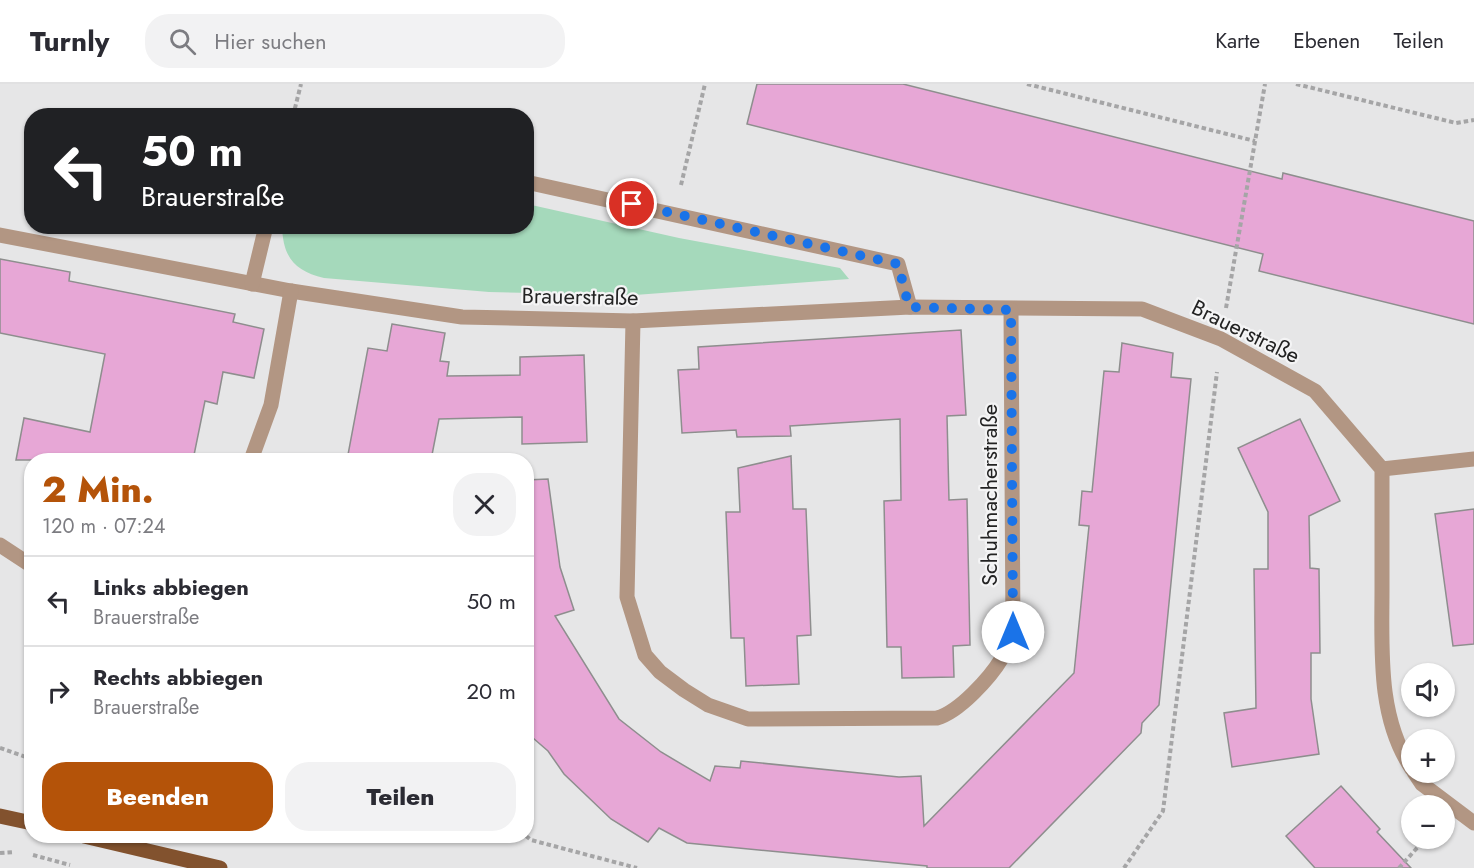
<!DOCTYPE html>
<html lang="de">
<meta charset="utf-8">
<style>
body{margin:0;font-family:Jost,sans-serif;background:#f2f2f3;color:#2b2b33;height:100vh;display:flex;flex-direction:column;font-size:22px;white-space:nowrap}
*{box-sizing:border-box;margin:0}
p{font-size:20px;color:#7c7c81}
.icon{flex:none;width:33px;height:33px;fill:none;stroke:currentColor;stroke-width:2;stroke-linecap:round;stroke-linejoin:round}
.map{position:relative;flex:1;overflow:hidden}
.side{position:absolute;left:24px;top:369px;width:510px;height:390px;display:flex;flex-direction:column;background:#fff;border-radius:24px;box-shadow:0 2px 4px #0004}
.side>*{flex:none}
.guide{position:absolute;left:24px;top:24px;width:510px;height:126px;border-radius:24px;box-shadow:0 2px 4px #0004;background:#202124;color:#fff;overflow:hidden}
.controls{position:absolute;left:1401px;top:579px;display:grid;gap:12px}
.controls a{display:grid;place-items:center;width:54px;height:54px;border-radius:50%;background:#fff;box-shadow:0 2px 4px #0004;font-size:30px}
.pin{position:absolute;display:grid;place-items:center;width:51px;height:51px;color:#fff;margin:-26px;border:3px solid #fff;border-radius:50%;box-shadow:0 2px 6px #0007}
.me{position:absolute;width:66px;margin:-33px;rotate:0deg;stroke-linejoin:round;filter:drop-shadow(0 0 4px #0008)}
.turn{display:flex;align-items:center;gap:21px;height:126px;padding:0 18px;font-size:27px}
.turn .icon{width:78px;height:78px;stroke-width:2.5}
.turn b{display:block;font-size:42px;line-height:51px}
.round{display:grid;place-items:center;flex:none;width:63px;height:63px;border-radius:24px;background:#f2f2f3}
.headline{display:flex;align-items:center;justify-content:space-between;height:102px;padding:0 18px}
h1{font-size:36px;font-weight:800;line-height:45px;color:#b45309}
.primary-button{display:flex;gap:12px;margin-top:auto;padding:12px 18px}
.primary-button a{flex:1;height:69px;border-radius:24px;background:#b45309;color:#fff;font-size:24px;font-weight:800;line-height:69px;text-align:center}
.primary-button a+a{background:#f2f2f3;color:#2b2b33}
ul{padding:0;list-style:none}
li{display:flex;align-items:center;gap:18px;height:90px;padding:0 18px;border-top:2px solid #e1e1e2}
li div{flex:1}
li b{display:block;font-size:22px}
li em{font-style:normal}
header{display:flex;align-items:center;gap:36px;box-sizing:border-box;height:84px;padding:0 30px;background:#fff;border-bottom:2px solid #e1e1e2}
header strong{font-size:28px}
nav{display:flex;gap:33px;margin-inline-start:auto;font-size:21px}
.search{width:420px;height:54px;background:#f2f2f3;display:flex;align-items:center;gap:15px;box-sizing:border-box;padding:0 21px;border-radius:24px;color:#7c7c81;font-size:22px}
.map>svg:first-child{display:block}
.green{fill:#a5d9bb}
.building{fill:#e7a7d6;stroke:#8e8e8e;stroke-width:1.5}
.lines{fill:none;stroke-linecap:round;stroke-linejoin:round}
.path{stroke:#a5a5a6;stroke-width:4;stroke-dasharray:4.5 3;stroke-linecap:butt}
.street{stroke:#b29683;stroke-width:15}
.primary{stroke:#82522e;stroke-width:15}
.route{stroke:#1a73e8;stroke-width:10;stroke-dasharray:0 18}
.labels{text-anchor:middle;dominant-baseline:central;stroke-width:4.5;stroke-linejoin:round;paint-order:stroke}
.street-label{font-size:22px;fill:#232323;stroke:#f4f4f5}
</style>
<header>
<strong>Turnly</strong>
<div class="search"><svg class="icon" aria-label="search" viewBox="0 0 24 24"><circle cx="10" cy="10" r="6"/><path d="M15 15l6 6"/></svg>Hier suchen</div>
<nav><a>Karte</a><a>Ebenen</a><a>Teilen</a></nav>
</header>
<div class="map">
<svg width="1474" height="784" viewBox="0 0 1474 784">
<rect width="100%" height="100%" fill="#e6e6e7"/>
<path class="green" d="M527,120L679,154L840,184L849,195L635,211L489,208L324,194C295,187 283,174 282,142H526Z"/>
<g class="building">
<path d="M757,0H903L1282,95L1283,89L1474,137V240L1259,187L1263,170L747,40Z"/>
<path d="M0,175L70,188L69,197L235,230L233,238L264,245L254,294L223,288L217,320L205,317L193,376H16L24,334L90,348L105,270L0,249Z"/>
<path d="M392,240L445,249L440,277L449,278L447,292L520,291V273L584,271L587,358L522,360V333L439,335L431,376H347L368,264L387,267Z"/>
<path d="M961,246L966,331L947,332L949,416L967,415L970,561L953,562L954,593L902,594L901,563H887L884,417L901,416L900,335L790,342L791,352L737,353L736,346L682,349L678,286L699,285L698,263Z"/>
<path d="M1122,259L1173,269L1171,293L1191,295L1159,621L1142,639L1141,649L1009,784H927V782L687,759L659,744L648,758L611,735L564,690L548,667L526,648V396L548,395L560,483L574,526L555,532L619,635L661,668L710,697L715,682L740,684L741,677L899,693L921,692L924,742L1074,589L1089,442L1079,441L1082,407L1092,408L1104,287L1119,288Z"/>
<path d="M1300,335L1340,417L1309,432L1310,484L1319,485L1320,569H1311V615L1319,670L1232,683L1224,629L1256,624L1254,485H1268V428L1238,364Z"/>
<path d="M791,372L793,425H806L811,551L797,552L799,600L746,602L744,554H731L726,428H740L738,384Z"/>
<path d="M1474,425V560L1453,562L1435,430Z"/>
<path d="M1341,702L1380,745L1377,748L1411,784H1315L1286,752Z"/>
</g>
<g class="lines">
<g class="path">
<path d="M1027,0L1255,57"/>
<path d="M1296,0L1456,39L1474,36"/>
<path d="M293,32L301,0"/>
<path d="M681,101L705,0"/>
<path d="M1226,224L1265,0"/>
<path d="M0,664L32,675"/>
<path d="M526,752L531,756L637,784"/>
<path d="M0,769L14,768"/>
<path d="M33,771L70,781"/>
<path d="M1124,784L1163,727L1217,288"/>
<path d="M1399,784L1426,754"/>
</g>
<g class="street">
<path d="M526,98L898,180L910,223"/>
<path d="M0,151L291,207L462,233L633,237L910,223L1142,225L1221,255L1315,307L1382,385C1382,425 1382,465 1382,505C1382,565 1377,633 1412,685"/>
<path d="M252,200L266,142"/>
<path d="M633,237L627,513L645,571L660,588L684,606L708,621L748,635L937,634C959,628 990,594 1002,574C1007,567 1009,556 1013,548L1011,226"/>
<path d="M251,376L271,321L291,207"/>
<path d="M1382,385L1474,375"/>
<path d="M0,461L32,482"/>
<path d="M1414,688L1422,700L1474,739"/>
</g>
<g class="primary">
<path d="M0,732L32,739"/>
<path d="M84,752L220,784"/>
</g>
</g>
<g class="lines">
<path class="route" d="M632,120L898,180L909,223L1011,226L1013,548"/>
</g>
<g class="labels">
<g class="street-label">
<text transform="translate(580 212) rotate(1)">Brauerstraße</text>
<text transform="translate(1246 247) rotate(26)">Brauerstraße</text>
<text transform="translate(989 411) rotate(-90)">Schuhmacherstraße</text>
</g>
</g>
</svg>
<div class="controls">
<a><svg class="icon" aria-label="sound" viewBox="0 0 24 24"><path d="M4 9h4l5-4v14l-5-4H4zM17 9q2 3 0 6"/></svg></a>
<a>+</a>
<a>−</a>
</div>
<div class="pin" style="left:632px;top:120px;background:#d93025"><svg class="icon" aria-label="arrive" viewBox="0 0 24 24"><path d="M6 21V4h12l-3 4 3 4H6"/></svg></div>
<svg class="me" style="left:1013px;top:548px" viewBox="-20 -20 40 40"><circle r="19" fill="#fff"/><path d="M0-13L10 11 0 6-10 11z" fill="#1a73e8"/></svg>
<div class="guide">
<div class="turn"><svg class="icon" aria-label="left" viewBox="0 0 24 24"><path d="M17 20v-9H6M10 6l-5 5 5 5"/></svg><div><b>50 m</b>Brauerstraße</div></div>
</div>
<section class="side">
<div class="headline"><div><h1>2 Min.</h1><p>120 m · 07:24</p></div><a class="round"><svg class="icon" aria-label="close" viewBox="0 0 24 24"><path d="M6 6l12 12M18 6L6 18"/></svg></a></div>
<ul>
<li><svg class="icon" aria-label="left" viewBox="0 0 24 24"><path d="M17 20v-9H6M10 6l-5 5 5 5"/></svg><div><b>Links abbiegen</b><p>Brauerstraße</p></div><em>50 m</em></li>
<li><svg class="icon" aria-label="right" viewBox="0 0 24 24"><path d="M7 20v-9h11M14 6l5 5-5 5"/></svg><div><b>Rechts abbiegen</b><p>Brauerstraße</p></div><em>20 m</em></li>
</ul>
<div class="primary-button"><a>Beenden</a><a>Teilen</a></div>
</section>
</div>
